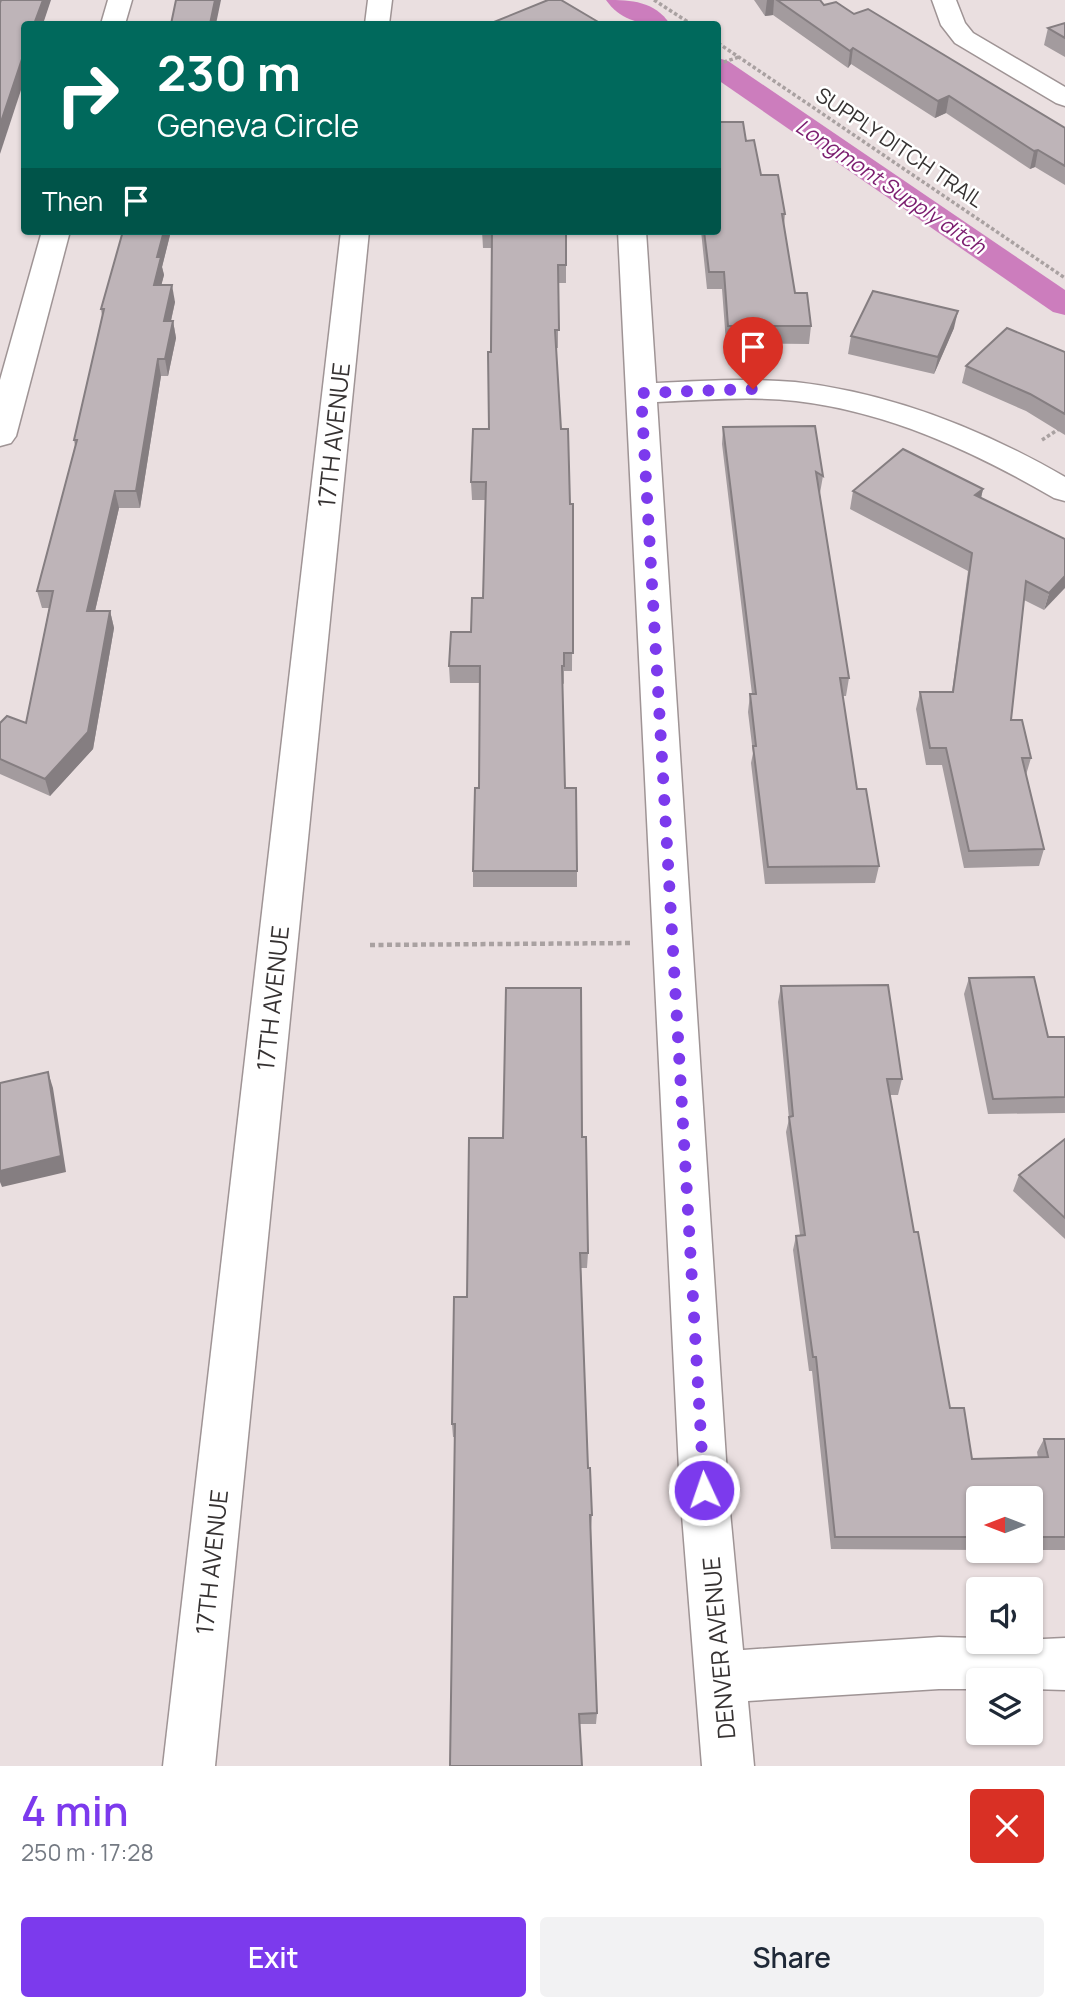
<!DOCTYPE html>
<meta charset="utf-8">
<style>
body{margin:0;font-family:Manrope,sans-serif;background:#f2f2f3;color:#1f2937;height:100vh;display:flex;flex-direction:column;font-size:26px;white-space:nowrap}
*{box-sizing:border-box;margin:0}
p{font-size:23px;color:#747a83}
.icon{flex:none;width:38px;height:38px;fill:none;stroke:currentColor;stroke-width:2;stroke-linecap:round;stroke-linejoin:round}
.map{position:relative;height:1766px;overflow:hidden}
.side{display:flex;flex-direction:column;background:#fff;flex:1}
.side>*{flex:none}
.top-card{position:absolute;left:21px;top:21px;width:700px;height:214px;border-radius:7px;box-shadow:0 2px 5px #0004;background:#00695c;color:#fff;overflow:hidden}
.needle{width:46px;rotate:270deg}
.controls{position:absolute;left:966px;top:1486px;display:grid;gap:14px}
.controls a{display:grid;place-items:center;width:77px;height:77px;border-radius:7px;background:#fff;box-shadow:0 2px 5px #0004;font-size:35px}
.pin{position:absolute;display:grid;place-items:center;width:60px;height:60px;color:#fff;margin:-72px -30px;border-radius:50% 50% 50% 0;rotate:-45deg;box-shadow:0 0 7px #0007}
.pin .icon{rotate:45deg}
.me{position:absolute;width:77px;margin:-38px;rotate:357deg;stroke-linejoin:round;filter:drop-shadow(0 0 5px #0008)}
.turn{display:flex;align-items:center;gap:24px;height:147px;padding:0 21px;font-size:32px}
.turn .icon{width:91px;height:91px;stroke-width:2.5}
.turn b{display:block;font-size:49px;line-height:60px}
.then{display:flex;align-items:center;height:66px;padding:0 21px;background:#0003;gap:14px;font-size:26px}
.round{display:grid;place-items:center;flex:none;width:74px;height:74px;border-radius:7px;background:#f2f2f3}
.headline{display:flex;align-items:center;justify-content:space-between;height:119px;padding:0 21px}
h1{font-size:42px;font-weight:600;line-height:52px;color:#7c3aed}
.action{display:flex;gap:14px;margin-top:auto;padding:14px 21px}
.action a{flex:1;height:80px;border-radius:7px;background:#7c3aed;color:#fff;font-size:28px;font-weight:600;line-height:80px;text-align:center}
.action a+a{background:#f2f2f3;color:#1f2937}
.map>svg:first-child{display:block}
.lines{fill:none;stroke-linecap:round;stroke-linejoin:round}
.canal{fill:#cc7dbd;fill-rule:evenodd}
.minor-casing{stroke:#9f9495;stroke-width:3}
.major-casing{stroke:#9f9495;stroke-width:3}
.path-far1{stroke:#a9a1a1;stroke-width:3.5;stroke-dasharray:3.5 2.5;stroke-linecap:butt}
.path{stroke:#a9a1a1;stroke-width:4.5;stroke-dasharray:5 3.5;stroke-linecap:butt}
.minor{fill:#fff;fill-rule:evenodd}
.major{fill:#fff;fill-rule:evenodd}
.wall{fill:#a39b9e}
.shaded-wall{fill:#857e81}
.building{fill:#beb4b8;stroke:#857e81;stroke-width:2}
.route{stroke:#7c3aed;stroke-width:12;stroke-dasharray:0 21.6}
.labels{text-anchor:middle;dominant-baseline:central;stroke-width:5;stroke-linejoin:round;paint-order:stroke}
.far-street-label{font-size:21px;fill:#363232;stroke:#fff}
.far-water-label{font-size:21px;font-style:italic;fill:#7b1d6f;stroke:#fff}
.street-label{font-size:24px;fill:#363232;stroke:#fff}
</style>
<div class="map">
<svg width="1065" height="1766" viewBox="0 0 1065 1766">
<rect width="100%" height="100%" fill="#eadfe0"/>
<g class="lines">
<g class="canal">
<path d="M606,0C632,0 654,1 670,24C646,26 621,22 606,0Z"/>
<path d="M718,58L728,61L1065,290V315L1053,312L718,80Z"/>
</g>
<g class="minor-casing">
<g id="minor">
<path d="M108,0H132L125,24H101Z"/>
<path d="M932,0H956L965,23L973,33L1065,87V106L1056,103L955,43L941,25Z"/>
<path d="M42,231H70L16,436L11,443L0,446V380Z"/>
<path d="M618,231H646L656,383C702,381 748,378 795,382C891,393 982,429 1065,477V501L1054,498C973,451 889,412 796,401C750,396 703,400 657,402L728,1490L743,1650L939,1637L978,1638V1642L1065,1638V1690L1031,1689V1680H978V1689H939L748,1701L754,1766H702L680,1490Z"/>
</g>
</g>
<g class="major-casing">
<g id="major">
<path d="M368,0H392L389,24H365Z"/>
<path d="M341,231H369L215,1766H163Z"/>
</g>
</g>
<g class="path-far1">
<path d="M654,0L691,24"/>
<path d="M718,43L1065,278"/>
<path d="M718,64L739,57"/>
<path d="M1042,440L1065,425"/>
</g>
<path class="path" d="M370,945L633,943"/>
<use href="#minor" class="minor"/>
<use href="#major" class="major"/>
</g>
<g class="wall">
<path d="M754,0H820L824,5L854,14L1065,128V185L1035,167L1030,169L946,113L935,118L851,64L848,68L773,15L765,16Z"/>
<path d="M1065,23V57L1044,45L1048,28Z"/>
<path d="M746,141L761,175L785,214L784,226L795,293L811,326L809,344L726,343L722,289H707L701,231H718Z"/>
<path d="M123,231H171L162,267L164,275L161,285L175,302L171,321H173L176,338L168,376H161L140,508H119L95,611H110L114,628L93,749L50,796L0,774V723H26L49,608H42L37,591L75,446L74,440L102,316L101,309Z"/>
<path d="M482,231H566V283H558V348H556L561,429L570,504H573L572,671H564V684L562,683L565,788L577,871V887H473V871L479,788L480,683H450L449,666L471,632L483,598L486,500H472L471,482L489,429L492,248H483Z"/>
<path d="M954,328L934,374L848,354L851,336Z"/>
<path d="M1065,352V435L1026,411L962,383L966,366Z"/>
<path d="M723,427L823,476L820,493H819L849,678L846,696H842L857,789L879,866L875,883L765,884L751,763L753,753L748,712L750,694H752L722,444Z"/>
<path d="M983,489L981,498L1065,539L1044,610L1024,600L1011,720L1031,758L1026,775L1044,849L1039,866L964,868L942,765H926L916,709L920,692H952L968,571L850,509L853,491Z"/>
<path d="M969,978L1048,1037H1065V1113L988,1114L964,994Z"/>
<path d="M781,986L902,1079L898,1095H890L914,1232L950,1408L972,1459L1038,1458L1037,1452L1044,1439H1065V1550H1031V1498H978V1550L831,1549L812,1371H809L793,1250L796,1236L800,1235L786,1132L789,1119L778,1002Z"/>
<path d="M582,1137L588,1253L587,1268H581L588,1468L592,1515L591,1528H590L597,1713L596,1724H580L455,1437H453L452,1424L467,1297Z"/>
<path d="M1065,1139V1239L1013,1191L1019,1175Z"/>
</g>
<g class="shaded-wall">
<path d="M43,0H51L43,24H34Z"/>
<path d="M215,0H221L216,24H210Z"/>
<path d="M767,0H774L773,15L765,16Z"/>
<path d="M853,48L851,64L848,68L850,51Z"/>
<path d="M24,53V81L0,154V125Z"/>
<path d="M949,96L946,113L935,118L938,101Z"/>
<path d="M1038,150L1035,167L1030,169L1034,151Z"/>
<path d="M164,231H171L162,267L164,275L157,302L154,285L157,257Z"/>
<path d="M172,285L175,302L167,338L164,321Z"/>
<path d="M958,311L954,328L934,374L938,357Z"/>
<path d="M173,321L176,338L168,376L165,359Z"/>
<path d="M158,359L161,376L140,508L136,491Z"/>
<path d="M983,489L979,506L975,495Z"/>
<path d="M115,491L119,508L91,628L87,611Z"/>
<path d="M1065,576V588L1044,610L1049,593Z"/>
<path d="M110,611L114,628L93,749L50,796L45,779Z"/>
<path d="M48,1072L53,1088L66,1172L2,1187L0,1182V1171Z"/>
</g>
<g class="building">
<path d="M1,0H43L34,24H24V53L0,125V3Z"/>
<path d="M176,0H215L210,24H171Z"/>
<path d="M548,0H561L600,23L596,24H489Z"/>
<path d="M777,0H820L824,5L836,2L854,14L868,9L1065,128V166L1038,150L1034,151L949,96L938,101L853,48L850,51Z"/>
<path d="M1065,23V38L1048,28Z"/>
<path d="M718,122H743L746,141L754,140L761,175H778L785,214H782L795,293H807L811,326H728L724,272H709L704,231H718Z"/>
<path d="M123,231H164L157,257H161L154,285H172L164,321H173L165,359H158L136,491H115L87,611H110L88,732L45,779L0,759V723L7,716L26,723L53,591H37L77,440H74L104,309H101Z"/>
<path d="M492,231H566V265H558L559,330H555L561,429H568L570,504H573V653H564V666H562L565,788H576L577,871H473L475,788H479L480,666H449L451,632H471L472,598H483L486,482H471L473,429H489L488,352H491Z"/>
<path d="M873,291L958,311L938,357L851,336Z"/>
<path d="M1007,328L1065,352V414L1030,394L966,366Z"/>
<path d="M815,426L823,476L816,472L849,678H840L857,789H866L879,866L768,867L753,746H756L750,694H756L723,427Z"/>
<path d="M903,449L983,489L975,495L1065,539V576L1049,593L1026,581L1011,720H1022L1031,758H1022L1044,849L969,851L946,748H930L920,692H953L972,553L853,491Z"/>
<path d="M1034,977L1048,1037H1065V1097L993,1099L969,978Z"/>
<path d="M888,985L902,1079H887L914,1232H918L950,1408H964L972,1459L1048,1457L1044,1439H1065V1537H1031V1498H978V1537H835L816,1357H813L796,1236L805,1235L789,1117L793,1116L781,986Z"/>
<path d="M506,988H581L582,1137H586L588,1253H580L588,1468H590L592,1515H590L597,1713L579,1714L582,1766H450L455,1424H452L454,1297H467L469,1138H503Z"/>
<path d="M48,1072L61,1156L0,1171V1083Z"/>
<path d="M1065,1139V1218L1019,1175Z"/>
</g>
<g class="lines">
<path class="route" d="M704,1490L641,393L753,389"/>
</g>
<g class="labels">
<g class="far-street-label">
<text transform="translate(900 147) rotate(34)">SUPPLY DITCH TRAIL</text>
</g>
<g class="far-water-label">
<text transform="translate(891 186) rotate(34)">Longmont Supply ditch</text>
</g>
<g class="street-label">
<text transform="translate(333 435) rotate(-84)">17TH AVENUE</text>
<text transform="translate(272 998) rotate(-84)">17TH AVENUE</text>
<text transform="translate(211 1562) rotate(-84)">17TH AVENUE</text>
<text transform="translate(718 1648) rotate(-95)">DENVER AVENUE</text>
</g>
</g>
</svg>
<div class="controls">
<a><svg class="needle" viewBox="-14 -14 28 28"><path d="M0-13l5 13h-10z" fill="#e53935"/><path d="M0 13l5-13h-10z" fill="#747a83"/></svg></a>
<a><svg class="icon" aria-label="sound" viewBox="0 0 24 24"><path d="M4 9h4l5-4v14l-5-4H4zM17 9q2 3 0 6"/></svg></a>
<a><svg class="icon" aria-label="layers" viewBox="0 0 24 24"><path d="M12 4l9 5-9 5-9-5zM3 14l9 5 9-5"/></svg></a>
</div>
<div class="pin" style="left:753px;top:389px;background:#d93025"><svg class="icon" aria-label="arrive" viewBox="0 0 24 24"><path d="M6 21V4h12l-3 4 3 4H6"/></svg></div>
<svg class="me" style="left:704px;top:1490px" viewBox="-20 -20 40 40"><circle r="17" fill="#7c3aed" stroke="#fff" stroke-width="3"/><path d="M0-11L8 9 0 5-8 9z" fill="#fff"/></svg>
<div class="top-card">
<div class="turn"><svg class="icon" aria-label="right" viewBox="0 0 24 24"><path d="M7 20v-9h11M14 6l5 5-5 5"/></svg><div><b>230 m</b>Geneva Circle</div></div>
<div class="then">Then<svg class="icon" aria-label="arrive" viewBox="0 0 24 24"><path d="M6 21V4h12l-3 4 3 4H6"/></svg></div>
</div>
</div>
<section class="side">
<div class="headline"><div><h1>4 min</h1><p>250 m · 17:28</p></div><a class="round" style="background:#d93025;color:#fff"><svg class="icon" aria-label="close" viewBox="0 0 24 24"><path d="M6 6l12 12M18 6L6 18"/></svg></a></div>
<div class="action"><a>Exit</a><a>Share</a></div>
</section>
